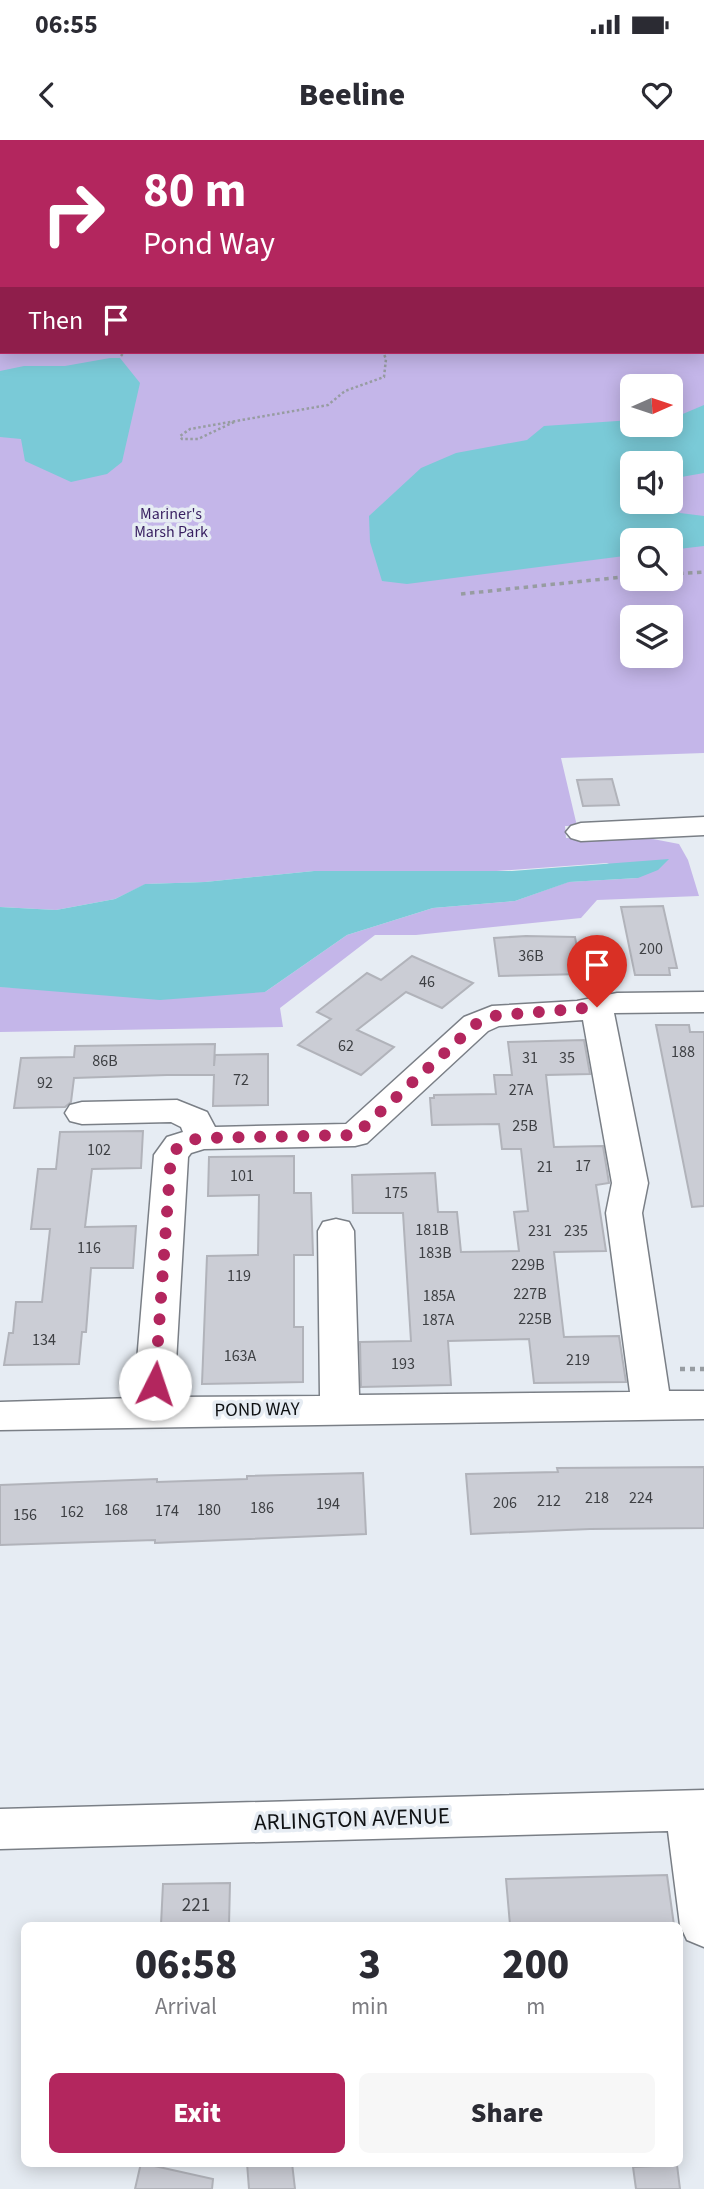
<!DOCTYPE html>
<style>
body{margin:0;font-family:"Source Sans 3",sans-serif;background:#f7f7f7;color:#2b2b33;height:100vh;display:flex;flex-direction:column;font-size:26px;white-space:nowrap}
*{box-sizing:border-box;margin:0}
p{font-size:23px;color:#7c7c81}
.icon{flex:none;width:38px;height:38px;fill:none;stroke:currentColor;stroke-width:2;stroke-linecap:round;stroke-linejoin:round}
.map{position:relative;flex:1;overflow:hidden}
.sheet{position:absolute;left:21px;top:1782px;width:662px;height:245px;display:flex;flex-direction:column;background:#fff;border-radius:10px;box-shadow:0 4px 18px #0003}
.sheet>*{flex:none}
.banner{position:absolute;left:0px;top:0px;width:705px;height:214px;box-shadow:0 4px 18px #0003;background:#b3265e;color:#fff;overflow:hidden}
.needle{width:46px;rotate:87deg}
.controls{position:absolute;left:620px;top:234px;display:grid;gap:14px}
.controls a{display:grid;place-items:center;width:63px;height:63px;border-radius:10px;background:#fff;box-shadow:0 4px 18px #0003;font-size:35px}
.pin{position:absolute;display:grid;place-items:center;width:60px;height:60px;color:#fff;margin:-72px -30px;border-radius:50% 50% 50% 0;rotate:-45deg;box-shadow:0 0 7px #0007}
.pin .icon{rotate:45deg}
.me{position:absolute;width:77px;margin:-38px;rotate:4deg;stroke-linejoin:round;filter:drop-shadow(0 0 5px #0008)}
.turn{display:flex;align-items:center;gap:24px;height:147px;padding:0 28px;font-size:32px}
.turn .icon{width:91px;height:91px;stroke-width:2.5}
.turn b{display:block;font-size:49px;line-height:60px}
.then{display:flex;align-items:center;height:66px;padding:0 28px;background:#0003;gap:14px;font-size:26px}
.eta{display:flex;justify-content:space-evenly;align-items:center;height:119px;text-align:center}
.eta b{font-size:42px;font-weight:800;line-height:49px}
.cta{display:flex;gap:14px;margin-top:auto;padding:14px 28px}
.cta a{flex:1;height:80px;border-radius:10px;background:#b3265e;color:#fff;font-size:28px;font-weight:800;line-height:80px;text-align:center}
.cta a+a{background:#f7f7f7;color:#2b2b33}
.status{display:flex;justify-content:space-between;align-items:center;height:49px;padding:0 35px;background:#fff;direction:ltr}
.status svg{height:19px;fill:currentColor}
header{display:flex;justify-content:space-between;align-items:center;height:91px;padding:0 28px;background:#fff;font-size:32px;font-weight:800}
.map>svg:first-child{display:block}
.green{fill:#c4b6e9;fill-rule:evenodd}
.water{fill:#7acad7}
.building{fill:#cbcdd5;stroke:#b1b3ba;stroke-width:2}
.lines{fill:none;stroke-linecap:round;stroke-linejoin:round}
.minor-casing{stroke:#7a7f86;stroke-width:3}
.path-far2{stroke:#979ca1;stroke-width:2.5;stroke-dasharray:2.5 2.5;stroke-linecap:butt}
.path-far1{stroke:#979ca1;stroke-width:3.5;stroke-dasharray:4.5 4.5;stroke-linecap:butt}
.path{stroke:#979ca1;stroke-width:4.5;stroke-dasharray:5 5;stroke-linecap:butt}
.minor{fill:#fff;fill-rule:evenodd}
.route{stroke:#b3265e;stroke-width:12;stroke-dasharray:0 21.6}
.labels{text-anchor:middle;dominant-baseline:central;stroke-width:7;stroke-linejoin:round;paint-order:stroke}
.far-park-label{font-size:16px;fill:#371e60;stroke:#e6ecf3}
.number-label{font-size:16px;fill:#3e4044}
.street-label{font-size:19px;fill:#0f1113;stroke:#e6ecf3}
.near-number-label{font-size:19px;fill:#3e4044}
.near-street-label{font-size:23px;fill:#0f1113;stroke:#e6ecf3}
</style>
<div class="status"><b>06:55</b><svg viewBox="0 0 49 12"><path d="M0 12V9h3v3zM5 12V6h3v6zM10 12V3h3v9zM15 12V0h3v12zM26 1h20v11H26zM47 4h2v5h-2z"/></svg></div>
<header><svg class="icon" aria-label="back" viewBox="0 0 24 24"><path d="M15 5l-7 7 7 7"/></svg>Beeline<svg class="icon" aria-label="heart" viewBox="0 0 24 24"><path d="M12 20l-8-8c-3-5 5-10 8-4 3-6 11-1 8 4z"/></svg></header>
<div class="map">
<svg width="704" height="2049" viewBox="0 0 704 2049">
<rect width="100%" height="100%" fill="#e6ecf3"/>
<path class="green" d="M0,0H704V613L561,618L577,686H565L566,698L653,699L679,704L688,720L699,756L597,760L581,778L416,795H375L280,868L283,887L0,892V847L265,852L347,795L433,768L515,761L568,742L638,738L607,723L469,733L314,731L205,742L146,744L115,759L56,770L0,767ZM2,2H704V212H2ZM632,247H670V285H632ZM632,324H670V362H632ZM632,401H670V439H632ZM632,478H670V516H632Z"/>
<g class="water">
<path d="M110,218H120L140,243L122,322L107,334L71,342L25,321L21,299L0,297V231L24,226H65Z"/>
<path d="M704,265V333L670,339V324H632V362H666L680,373L704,376V406L670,410V401H632V415L407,444L382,441L370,402L369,376L421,328L456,313L527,300L544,286L632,280V285H670V277L678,276Z"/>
<path d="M669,719L658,730L638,738L569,742L515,761L433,768L347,795L265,852L160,860L0,847V767L56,770L115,759L145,744L205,742L314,731H512Z"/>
</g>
<g class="building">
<path d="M612,639L619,665L583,666L577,640Z"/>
<path d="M663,766L677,828H669L670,835H635L621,767Z"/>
<path d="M526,796L575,797L582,834L499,836L494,798Z"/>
<path d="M412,816L473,843L442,868L406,852L357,890L394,907L361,935L298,905L331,879L317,872L367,833L381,840Z"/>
<path d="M656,885H689L690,892H704V1066L692,1067Z"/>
<path d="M584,900L590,934L546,935L554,1007L603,1006L609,1043L596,1045L606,1111L554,1112L564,1197L619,1196L626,1242L534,1243L529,1199L489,1200L448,1201L451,1245L361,1247L360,1202L411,1201L403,1073H353L352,1035L435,1033L438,1072H457L461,1112L519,1111L514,1072L528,1071L521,1009H502L499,984L432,985L430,958H434V955L496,954L494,935H512L508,902Z"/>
<path d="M215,904L214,926L215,915L268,914V965L213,966L214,935H167L74,938L71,962L65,967L14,968L21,918L74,917L75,906Z"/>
<path d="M143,991L141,1028L92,1029L85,1087L136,1086L133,1128H91L86,1192H82L79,1224L4,1225L9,1193H13L16,1162H42L50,1089H31L38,1029H56L60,992Z"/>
<path d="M294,1016V1053H311L313,1115H294V1187H303V1242L202,1244L207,1116L258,1115L259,1055L208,1056L209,1017Z"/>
<path d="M704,1327V1388L590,1389L471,1394L466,1334L558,1332L557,1328Z"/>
<path d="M363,1333L366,1394L178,1402L155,1403V1400L0,1405V1345L157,1339V1342L247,1339V1336Z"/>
<path d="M667,1735L674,1785H510L506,1739Z"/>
<path d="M230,1743L229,1785H161L163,1744Z"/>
<path d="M141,2023L213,2039L212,2049H135Z"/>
<path d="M247,2023H292L295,2049H249Z"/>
<path d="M677,2025L680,2049H636L633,2027Z"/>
</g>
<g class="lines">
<g class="minor-casing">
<g id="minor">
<path d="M704,677V695L581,701L571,698L566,692L571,686L581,683Z"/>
<path d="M704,852V872L614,873L648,1043L642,1073L669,1251H704V1279L0,1290V1262L134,1258L154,1015L167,997L183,992L181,987L171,982L82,984L70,981L65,973L70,965L82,962L177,960L207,972L215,987L346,984L464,877L492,866L577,861L617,853ZM583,880L612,1043L606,1073L630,1252L359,1255L354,1091L349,1082L336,1079L323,1082L318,1091L320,1256L174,1257L188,1017L191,1013L204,1009L355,1006L367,1003L488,891L499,886Z"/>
<path d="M704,1650V1807L687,1800L680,1785L668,1691L0,1709V1669Z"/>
</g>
</g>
<g class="path-far2">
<path d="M564,0H671"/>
<path d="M442,2L531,0"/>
<path d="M121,216L124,212"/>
<path d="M234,282L198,299H182L180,296L190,289L328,265L345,251L384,237L386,219L383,212"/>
</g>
<g class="path-far1">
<path d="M670,434L704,432"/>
<path d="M461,454L632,436"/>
</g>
<path class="path" d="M680,1229H704"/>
<use href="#minor" class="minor"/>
</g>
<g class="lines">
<path class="route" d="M155,1244L171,1015C180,1004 188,1000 203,998L355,995L476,884L492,876L597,867"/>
</g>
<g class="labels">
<g class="far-park-label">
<text x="171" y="374">Mariner's<tspan x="171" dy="18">Marsh Park</tspan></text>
</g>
<g class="number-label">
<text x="651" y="809">200</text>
<text x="531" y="816">36B</text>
<text x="427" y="842">46</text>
<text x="346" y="906">62</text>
<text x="683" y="912">188</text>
<text x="530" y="918">31</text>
<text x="567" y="918">35</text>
<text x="105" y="921">86B</text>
<text x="241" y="940">72</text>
<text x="45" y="943">92</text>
<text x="521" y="950">27A</text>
<text x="525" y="986">25B</text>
<text x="99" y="1010">102</text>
<text x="583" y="1026">17</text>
<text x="545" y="1027">21</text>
<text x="242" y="1036">101</text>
<text x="396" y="1053">175</text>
<text x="432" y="1090">181B</text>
<text x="540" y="1091">231</text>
<text x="576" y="1091">235</text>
<text x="89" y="1108">116</text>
<text x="435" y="1113">183B</text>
<text x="528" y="1125">229B</text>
<text x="239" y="1136">119</text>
<text x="530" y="1154">227B</text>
<text x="439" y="1156">185A</text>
<text x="535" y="1179">225B</text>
<text x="438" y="1180">187A</text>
<text x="44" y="1200">134</text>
<text x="240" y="1216">163A</text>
<text x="578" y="1220">219</text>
<text x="403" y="1224">193</text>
<text x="597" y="1358">218</text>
<text x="641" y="1358">224</text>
<text x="549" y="1361">212</text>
<text x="505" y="1363">206</text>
<text x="328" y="1364">194</text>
<text x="262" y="1368">186</text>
<text x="116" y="1370">168</text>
<text x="209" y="1370">180</text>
<text x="167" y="1371">174</text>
<text x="72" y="1372">162</text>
<text x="25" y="1375">156</text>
</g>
<g class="street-label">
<text transform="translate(257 1270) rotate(-1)">POND WAY</text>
</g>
<g class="near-number-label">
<text x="196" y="1765">221</text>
</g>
<g class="near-street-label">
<text transform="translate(352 1679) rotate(-2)">ARLINGTON AVENUE</text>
</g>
</g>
</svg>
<div class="controls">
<a><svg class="needle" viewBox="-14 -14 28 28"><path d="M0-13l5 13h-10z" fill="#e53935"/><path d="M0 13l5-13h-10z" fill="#7c7c81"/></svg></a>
<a><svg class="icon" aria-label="sound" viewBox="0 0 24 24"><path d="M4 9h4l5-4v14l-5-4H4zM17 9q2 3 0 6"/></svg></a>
<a><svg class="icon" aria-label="search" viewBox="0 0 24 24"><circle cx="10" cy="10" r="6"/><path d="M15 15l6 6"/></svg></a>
<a><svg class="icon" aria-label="layers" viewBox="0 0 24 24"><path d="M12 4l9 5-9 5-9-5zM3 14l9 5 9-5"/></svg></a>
</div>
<div class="pin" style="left:597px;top:867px;background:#d93025"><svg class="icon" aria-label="arrive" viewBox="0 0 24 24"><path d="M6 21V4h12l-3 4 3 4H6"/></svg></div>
<svg class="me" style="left:155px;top:1244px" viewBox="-20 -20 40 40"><circle r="19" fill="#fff"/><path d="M0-13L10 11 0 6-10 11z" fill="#b3265e"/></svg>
<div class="banner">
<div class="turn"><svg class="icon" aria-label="right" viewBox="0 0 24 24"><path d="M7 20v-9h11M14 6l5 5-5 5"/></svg><div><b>80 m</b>Pond Way</div></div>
<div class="then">Then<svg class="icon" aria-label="arrive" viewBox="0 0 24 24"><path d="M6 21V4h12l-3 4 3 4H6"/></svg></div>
</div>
<section class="sheet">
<div class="eta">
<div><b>06:58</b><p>Arrival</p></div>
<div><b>3</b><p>min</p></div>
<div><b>200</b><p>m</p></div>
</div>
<div class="cta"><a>Exit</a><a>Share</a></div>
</section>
</div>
